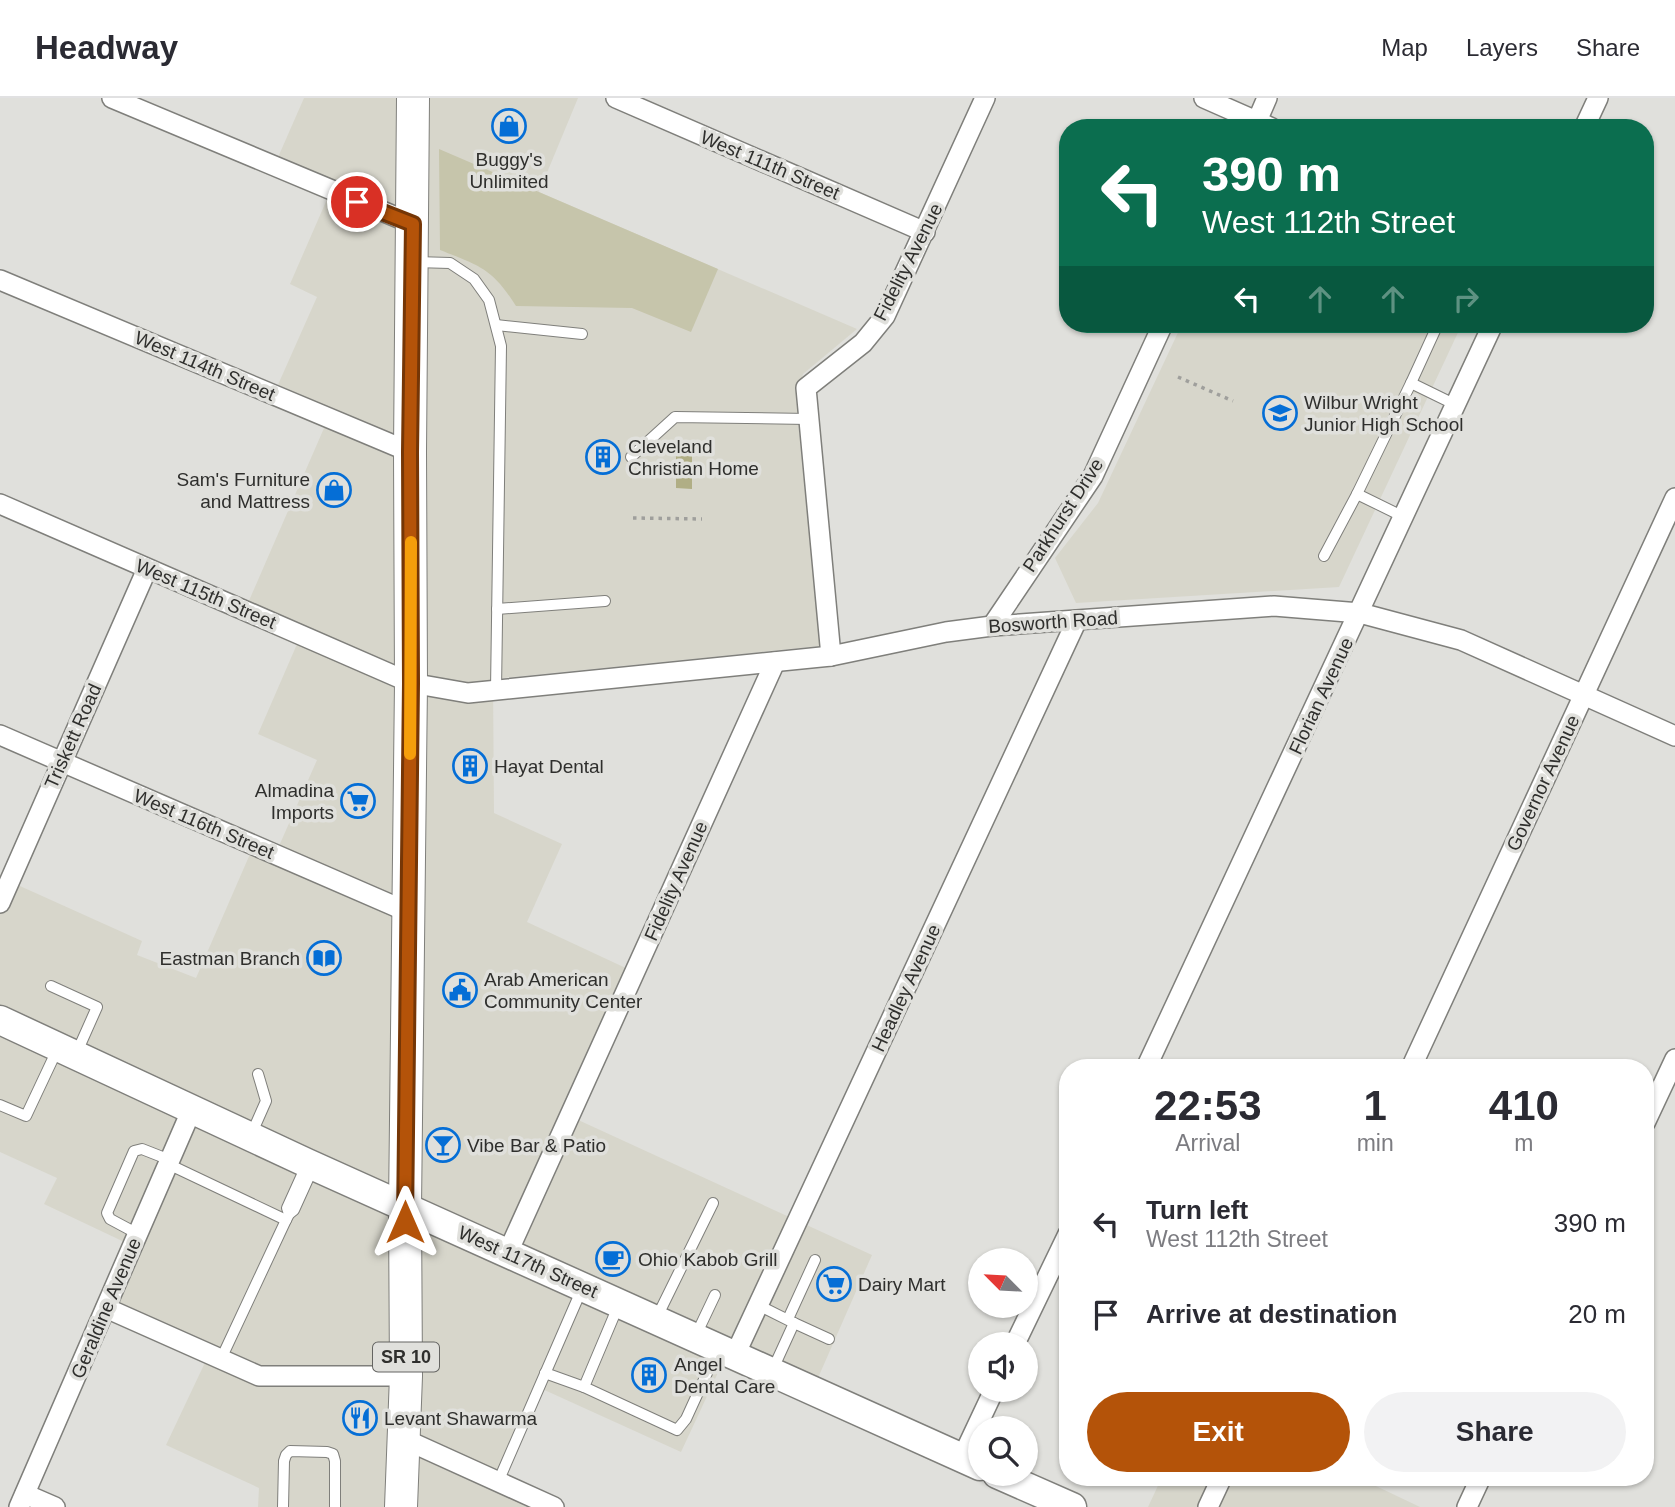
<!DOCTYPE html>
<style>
body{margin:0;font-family:Arial,sans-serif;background:#f2f2f3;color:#2b2b33;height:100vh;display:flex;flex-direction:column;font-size:26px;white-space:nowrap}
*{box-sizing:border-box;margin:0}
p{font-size:23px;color:#7c7c81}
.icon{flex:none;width:38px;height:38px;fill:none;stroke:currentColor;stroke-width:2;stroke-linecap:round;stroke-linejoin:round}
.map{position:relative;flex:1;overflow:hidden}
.side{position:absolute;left:1059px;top:961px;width:595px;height:427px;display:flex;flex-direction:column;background:#fff;border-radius:28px;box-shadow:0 2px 5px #0004}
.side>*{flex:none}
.guide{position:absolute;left:1059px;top:21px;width:595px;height:214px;border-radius:28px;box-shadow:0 2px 5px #0004;background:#0b6e4f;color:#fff;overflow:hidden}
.needle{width:46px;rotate:294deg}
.buttons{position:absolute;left:968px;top:1150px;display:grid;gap:14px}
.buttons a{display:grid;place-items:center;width:70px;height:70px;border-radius:50%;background:#fff;box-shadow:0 2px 5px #0004;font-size:35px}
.pin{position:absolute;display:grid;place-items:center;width:60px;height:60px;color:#fff;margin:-30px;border:4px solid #fff;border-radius:50%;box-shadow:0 2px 7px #0007}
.me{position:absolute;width:77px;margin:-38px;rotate:0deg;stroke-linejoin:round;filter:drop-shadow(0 0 5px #0008)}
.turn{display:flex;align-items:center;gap:24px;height:147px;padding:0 28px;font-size:32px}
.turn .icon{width:91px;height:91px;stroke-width:2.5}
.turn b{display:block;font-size:49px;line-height:60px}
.lanes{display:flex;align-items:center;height:66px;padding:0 28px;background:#0003;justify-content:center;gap:35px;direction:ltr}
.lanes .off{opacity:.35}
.eta{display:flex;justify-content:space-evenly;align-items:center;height:119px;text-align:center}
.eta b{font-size:42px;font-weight:800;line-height:49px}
.action{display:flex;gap:14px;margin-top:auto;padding:14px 28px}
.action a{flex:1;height:80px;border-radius:42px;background:#b45309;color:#fff;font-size:28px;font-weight:800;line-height:80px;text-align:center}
.action a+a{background:#f2f2f3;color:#2b2b33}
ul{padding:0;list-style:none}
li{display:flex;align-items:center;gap:21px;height:91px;padding:0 28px}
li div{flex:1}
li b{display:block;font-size:26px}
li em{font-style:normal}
header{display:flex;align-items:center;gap:42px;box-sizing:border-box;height:98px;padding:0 35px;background:#fff;border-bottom:2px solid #e1e1e2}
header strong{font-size:33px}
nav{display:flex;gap:38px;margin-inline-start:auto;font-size:24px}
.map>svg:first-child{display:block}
.built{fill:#d7d6cb}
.green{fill:#c6c5ab}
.water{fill:#b0ae85}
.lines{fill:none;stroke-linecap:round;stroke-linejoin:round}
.service-casing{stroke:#7f7f7b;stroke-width:12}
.minor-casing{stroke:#7f7f7b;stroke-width:22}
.secondary-casing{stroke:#7f7f7b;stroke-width:31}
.primary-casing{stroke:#7f7f7b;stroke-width:34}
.path{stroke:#9f9f9c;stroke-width:3.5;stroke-dasharray:3.5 5;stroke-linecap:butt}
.service{stroke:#fff;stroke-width:10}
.minor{stroke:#fff;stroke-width:19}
.secondary{stroke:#fff;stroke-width:28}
.primary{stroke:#fff;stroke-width:32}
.route-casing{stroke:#753606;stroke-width:18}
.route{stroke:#b45309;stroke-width:12}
.slow{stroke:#f59e0b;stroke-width:12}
.labels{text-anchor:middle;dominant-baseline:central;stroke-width:7;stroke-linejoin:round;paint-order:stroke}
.shield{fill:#e0e0dc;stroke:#646462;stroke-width:2}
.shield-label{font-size:18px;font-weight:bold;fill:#2f2f2d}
.poi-label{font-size:19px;fill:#2f2f2d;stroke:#e0e0dc;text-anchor:start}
.street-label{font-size:19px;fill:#2f2f2d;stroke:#e0e0dc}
</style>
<header>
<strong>Headway</strong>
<nav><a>Map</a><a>Layers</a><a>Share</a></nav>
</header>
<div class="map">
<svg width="1675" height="1409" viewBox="0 0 1675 1409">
<rect width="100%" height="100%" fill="#e0e0dc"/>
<g class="built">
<path d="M304,0H578L539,94L857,231L803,276L796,301L820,548L493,581L494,715L562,746L527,824L630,872L563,1015L872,1157L814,1289L729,1251L681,1354L540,1290L503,1381L566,1409H258L259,1390L166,1347L210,1254L111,1209L137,1150L44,1106L57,1080L0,1054V779L142,843L137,857L196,880L257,740L279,748L317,662L258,636L304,530L248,505L331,314L277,289L317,199L290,186L328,99L272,73Z"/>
<path d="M1182,226H1462L1339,489L1076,505L1055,460L1098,405Z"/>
<path d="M1162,1379H1357L1420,1409H1148Z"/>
</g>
<path class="green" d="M439,51L718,171L691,234L632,210L516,208C492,170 480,168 440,152Z"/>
<path class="water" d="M676,345H692V391L676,390Z"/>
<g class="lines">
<g class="service-casing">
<g id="service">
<path d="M415,164L450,165L474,181L489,202L501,248L496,592"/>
<path d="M496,227L582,236"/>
<path d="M1411,285L1438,226"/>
<path d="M631,359L675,319L809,321"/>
<path d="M1357,396L1411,285L1456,307"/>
<path d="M1324,458L1357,396L1404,419"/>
<path d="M497,511L605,503"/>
<path d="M51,888L97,909L77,954"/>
<path d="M0,1007L26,1018L58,950"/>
<path d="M251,1037L266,1003L258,976"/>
<path d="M168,1066L286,1122"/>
<path d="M289,1116L287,1110L306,1068"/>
<path d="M138,1136L110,1121L107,1115L134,1053L142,1051L170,1062"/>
<path d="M619,1206L584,1289L677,1332L686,1321L718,1251"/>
<path d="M758,1207L794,1225L773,1271"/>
<path d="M657,1219L713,1105"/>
<path d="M788,1221L815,1162"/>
<path d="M794,1225L829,1241"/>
<path d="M696,1237L715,1197"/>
<path d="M221,1261L286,1122L289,1116L294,1112L313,1070"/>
<path d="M545,1275L584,1289"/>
<path d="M498,1384L581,1193"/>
<path d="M283,1409L284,1363L286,1357L290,1353L327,1354L333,1356L335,1363V1409"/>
</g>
</g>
<g class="minor-casing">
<g id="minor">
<path d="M112,0L413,126"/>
<path d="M616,0L925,134"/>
<path d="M1204,0L1272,30"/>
<path d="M1254,30L1267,0"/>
<path d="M1584,30L1598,0"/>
<path d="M0,182L410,354"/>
<path d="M0,406L411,585L468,595L831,558L946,534L992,528L1274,508L1360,515L1461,542L1675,638"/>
<path d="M992,528L1093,378L1163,226"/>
<path d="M831,558L806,290L863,245L885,218L985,0"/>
<path d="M0,637L408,814"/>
<path d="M0,805L147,471"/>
<path d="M1146,970L1493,226"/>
<path d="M1411,970L1675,400"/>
<path d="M1645,1025L1675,961"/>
<path d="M508,1154L775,564"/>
<path d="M106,1210L259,1278H406"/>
<path d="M1015,1246L1068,1136"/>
<path d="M734,1259L1077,522"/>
<path d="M404,1341L554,1409"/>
<path d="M962,1360L994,1292"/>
<path d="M25,1396L55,1409"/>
<path d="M19,1409L192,1011"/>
<path d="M1208,1409L1222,1379"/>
<path d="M1467,1409L1481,1379"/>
</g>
</g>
<g class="secondary-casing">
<g id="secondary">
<path d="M0,922L307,1065L980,1368"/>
<path d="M997,1376L1072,1409"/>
</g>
</g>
<g class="primary-casing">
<path id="primary" d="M401,1409L406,1278L405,1109L411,585L410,354L413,0"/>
</g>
<g class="path">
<path d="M1178,279L1233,303"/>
<path d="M633,420L702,421"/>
</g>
<use href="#service" class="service"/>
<use href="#minor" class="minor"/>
<use href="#secondary" class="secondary"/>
<use href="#primary" class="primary"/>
</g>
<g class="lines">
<g class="route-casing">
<path id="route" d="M357,104L413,126L410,354L411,585L405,1124"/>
</g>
<use href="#route" class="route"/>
<path class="slow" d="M410,656L411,444"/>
</g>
<defs>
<g id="shop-ring" transform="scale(1.75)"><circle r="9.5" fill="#e0e0dc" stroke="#056ed6" stroke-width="1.5"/><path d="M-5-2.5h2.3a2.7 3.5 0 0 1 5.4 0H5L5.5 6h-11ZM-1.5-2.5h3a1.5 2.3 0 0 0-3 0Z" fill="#056ed6"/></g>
<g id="school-ring" transform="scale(1.75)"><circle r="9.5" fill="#e0e0dc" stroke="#056ed6" stroke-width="1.5"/><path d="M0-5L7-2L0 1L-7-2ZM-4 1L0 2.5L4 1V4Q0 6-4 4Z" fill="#056ed6"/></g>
<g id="building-ring" transform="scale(1.75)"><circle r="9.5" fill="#e0e0dc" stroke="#056ed6" stroke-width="1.5"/><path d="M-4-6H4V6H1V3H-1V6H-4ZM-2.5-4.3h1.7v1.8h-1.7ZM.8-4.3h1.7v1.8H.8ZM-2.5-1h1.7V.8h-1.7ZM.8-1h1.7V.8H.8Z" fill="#056ed6"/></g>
<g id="supermarket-ring" transform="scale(1.75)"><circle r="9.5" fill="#e0e0dc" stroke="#056ed6" stroke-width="1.5"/><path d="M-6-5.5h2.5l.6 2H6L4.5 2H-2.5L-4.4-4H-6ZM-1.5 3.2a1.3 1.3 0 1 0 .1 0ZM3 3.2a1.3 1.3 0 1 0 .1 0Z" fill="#056ed6"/></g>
<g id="library-ring" transform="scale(1.75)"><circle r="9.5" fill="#e0e0dc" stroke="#056ed6" stroke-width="1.5"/><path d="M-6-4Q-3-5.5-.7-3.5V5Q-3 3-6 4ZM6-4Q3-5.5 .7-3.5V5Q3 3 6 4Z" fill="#056ed6"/></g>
<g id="civic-ring" transform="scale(1.75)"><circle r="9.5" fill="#e0e0dc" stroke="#056ed6" stroke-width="1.5"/><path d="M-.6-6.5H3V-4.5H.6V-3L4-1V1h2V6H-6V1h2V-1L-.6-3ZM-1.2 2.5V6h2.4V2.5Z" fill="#056ed6"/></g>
<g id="bar-ring" transform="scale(1.75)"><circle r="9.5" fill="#e0e0dc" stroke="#056ed6" stroke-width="1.5"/><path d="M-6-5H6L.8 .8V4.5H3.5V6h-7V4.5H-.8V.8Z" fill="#056ed6"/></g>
<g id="cafe-ring" transform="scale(1.75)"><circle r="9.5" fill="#e0e0dc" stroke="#056ed6" stroke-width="1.5"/><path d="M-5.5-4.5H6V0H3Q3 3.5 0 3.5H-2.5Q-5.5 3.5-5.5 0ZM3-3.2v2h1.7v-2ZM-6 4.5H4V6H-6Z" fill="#056ed6"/></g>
<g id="restaurant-ring" transform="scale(1.75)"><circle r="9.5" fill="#e0e0dc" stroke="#056ed6" stroke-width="1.5"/><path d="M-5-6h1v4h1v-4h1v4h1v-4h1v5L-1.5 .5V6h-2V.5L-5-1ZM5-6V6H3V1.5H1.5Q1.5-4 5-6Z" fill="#056ed6"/></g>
</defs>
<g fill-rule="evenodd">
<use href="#shop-ring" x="509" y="28"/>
<use href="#school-ring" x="1280" y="315"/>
<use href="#building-ring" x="603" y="359"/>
<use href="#shop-ring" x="334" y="392"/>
<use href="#building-ring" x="470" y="668"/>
<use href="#supermarket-ring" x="358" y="703"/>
<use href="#library-ring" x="324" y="860"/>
<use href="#civic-ring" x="460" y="892"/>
<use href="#bar-ring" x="443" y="1047"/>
<use href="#cafe-ring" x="613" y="1161"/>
<use href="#supermarket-ring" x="834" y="1186"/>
<use href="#building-ring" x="649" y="1277"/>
<use href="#restaurant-ring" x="360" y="1320"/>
</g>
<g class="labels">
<rect class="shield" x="373" y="1244.5" width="66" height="29" rx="5"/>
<g class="shield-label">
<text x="406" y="1259">SR 10</text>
</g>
<g class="poi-label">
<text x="509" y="61" text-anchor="middle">Buggy's<tspan x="509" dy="22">Unlimited</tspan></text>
<text x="1304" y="304">Wilbur Wright<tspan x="1304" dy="22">Junior High School</tspan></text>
<text x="628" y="348">Cleveland<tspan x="628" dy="22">Christian Home</tspan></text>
<text x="310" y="381" text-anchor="end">Sam's Furniture<tspan x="310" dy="22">and Mattress</tspan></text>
<text x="494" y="668">Hayat Dental</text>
<text x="334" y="692" text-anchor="end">Almadina<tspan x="334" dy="22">Imports</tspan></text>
<text x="300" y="860" text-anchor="end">Eastman Branch</text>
<text x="484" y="881">Arab American<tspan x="484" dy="22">Community Center</tspan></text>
<text x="467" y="1047">Vibe Bar &amp; Patio</text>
<text x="638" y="1161">Ohio Kabob Grill</text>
<text x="858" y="1186">Dairy Mart</text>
<text x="674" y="1266">Angel<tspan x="674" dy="22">Dental Care</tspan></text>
<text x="384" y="1320">Levant Shawarma</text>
</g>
<g class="street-label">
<text transform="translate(770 67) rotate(23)">West 111th Street</text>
<text transform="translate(908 164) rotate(-63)">Fidelity Avenue</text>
<text transform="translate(205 268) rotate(23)">West 114th Street</text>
<text transform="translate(1063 417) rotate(-57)">Parkhurst Drive</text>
<text transform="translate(206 496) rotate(23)">West 115th Street</text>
<text transform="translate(1053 524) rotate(-4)">Bosworth Road</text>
<text transform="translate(1321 598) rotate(-65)">Florian Avenue</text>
<text transform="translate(73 638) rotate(-66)">Triskett Road</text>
<text transform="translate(1543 685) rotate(-65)">Governor Avenue</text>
<text transform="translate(204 726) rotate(23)">West 116th Street</text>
<text transform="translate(676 783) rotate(-66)">Fidelity Avenue</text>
<text transform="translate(906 890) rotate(-65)">Headley Avenue</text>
<text transform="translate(528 1164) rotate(24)">West 117th Street</text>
<text transform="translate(106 1210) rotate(-67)">Geraldine Avenue</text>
</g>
</g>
</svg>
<div class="buttons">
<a><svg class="needle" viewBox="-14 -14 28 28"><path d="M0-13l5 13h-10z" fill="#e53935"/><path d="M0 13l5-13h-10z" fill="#7c7c81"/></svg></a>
<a><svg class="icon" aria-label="sound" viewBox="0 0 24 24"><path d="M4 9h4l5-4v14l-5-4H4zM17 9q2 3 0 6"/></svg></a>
<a><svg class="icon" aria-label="search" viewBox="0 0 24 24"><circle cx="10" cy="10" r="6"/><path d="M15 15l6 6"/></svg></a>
</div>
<div class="pin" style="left:357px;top:104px;background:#d93025"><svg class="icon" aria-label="arrive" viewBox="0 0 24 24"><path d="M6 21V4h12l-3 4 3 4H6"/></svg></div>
<svg class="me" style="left:405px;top:1124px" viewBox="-20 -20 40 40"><path d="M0-17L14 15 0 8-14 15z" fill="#b45309" stroke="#fff" stroke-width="4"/></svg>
<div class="guide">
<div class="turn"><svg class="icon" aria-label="left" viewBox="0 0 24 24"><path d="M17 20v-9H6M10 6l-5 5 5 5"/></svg><div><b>390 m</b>West 112th Street</div></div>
<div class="lanes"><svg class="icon" aria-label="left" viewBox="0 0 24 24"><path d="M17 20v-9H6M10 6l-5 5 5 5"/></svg><svg class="icon off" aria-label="ahead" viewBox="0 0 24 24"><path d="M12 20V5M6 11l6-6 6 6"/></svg><svg class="icon off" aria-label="ahead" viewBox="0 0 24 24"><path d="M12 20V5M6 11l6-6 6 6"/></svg><svg class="icon off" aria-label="right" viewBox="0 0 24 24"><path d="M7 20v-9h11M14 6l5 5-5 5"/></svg></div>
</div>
<section class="side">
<div class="eta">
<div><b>22:53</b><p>Arrival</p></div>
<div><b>1</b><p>min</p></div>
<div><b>410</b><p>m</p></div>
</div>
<ul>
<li><svg class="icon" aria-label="left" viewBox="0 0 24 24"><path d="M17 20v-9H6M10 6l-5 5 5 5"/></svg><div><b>Turn left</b><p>West 112th Street</p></div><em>390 m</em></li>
<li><svg class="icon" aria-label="arrive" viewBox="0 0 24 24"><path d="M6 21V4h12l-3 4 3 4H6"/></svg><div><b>Arrive at destination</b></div><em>20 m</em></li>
</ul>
<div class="action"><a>Exit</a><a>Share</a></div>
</section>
</div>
